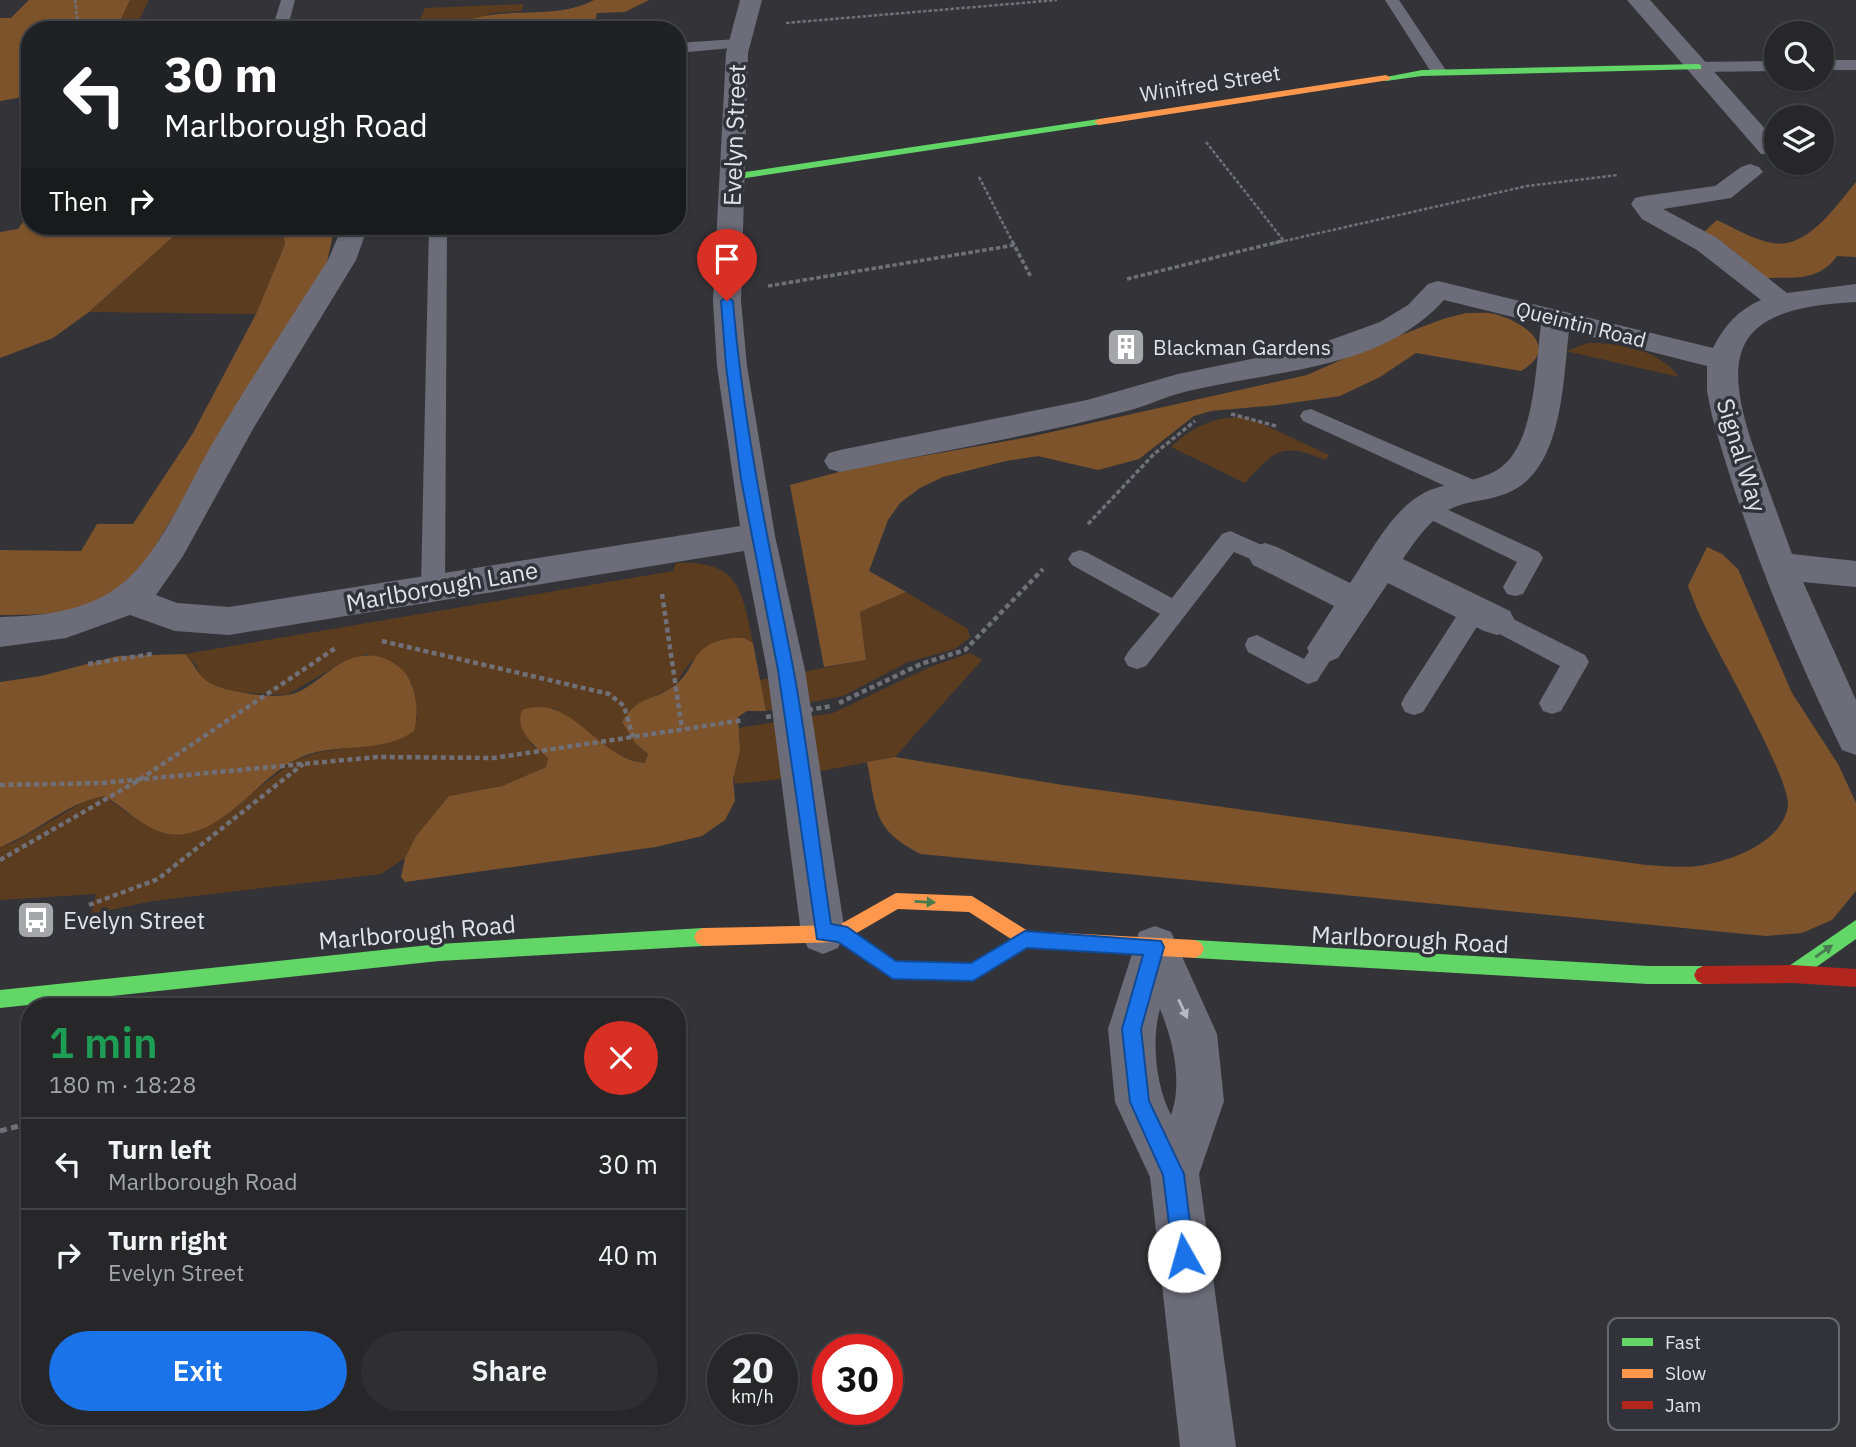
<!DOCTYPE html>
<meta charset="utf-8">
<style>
body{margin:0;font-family:"IBM Plex Sans",sans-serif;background:#2f2f32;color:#f1f3f6;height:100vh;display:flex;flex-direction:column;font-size:26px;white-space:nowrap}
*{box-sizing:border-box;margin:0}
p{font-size:23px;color:#a4a5a8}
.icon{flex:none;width:38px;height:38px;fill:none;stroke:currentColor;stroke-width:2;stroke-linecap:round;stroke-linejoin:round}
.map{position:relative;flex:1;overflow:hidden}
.sheet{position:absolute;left:21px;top:998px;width:665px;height:427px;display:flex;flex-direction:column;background:#27272a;border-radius:28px;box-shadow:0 2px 5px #0004,0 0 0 2px #434447}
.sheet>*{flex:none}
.top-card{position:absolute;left:21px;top:21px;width:665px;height:214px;border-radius:28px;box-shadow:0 2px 5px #0004,0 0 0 2px #434447;background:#202124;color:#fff;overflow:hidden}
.tools{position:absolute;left:1764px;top:21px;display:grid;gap:14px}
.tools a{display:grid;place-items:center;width:70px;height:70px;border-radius:50%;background:#27272a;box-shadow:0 2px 5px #0004,0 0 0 2px #434447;font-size:35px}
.speed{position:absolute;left:707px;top:1334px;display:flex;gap:14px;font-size:35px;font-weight:700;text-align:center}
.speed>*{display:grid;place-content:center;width:91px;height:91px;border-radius:50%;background:#27272a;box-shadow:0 2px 5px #0004,0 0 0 2px #434447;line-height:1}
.speed small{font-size:18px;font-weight:400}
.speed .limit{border:10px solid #d22;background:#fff;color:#111}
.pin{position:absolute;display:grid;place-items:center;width:60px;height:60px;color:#fff;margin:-72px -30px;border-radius:50% 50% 50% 0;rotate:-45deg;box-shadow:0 0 7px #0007}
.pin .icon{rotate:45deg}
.me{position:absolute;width:77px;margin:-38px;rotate:353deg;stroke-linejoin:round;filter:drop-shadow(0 0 5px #0008)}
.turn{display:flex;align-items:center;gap:24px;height:147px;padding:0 28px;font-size:32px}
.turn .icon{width:91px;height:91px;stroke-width:2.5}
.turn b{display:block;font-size:49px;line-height:60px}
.then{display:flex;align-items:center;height:66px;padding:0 28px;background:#0003;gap:14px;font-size:26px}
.round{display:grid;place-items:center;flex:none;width:74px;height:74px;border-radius:37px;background:#2f2f32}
.summary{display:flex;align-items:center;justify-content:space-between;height:119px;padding:0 28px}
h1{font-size:42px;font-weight:600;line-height:52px;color:#1e9e55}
.button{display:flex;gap:14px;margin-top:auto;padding:14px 28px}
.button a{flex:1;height:80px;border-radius:42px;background:#1a73e8;color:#fff;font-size:28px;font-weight:600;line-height:80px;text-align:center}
.button a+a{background:#2f2f32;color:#f1f3f6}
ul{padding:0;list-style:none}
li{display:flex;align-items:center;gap:21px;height:91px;padding:0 28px;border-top:2px solid #434447}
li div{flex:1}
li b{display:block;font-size:26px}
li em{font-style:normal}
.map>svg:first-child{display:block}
.green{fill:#5b3c1f}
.forest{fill:#7d532c}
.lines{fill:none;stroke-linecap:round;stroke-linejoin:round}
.path-far3{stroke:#707079;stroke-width:2.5;stroke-dasharray:3.5 2;stroke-linecap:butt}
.path-far2{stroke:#707079;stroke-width:3.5;stroke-dasharray:4.5 2.5;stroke-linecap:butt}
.path-far1{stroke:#707079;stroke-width:4.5;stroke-dasharray:5 3.5;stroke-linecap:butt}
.path{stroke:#707079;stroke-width:5;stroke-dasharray:7 4.5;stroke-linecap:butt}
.lane{fill:#6d6d79;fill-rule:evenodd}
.street{fill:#6d6d79;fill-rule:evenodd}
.fast{fill:#63d668;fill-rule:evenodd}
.slow{fill:#ff974d;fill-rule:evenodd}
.jam{fill:#b3261e;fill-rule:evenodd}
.path-bridge{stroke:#707079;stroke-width:4.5;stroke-dasharray:5 3.5;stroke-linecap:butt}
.oneway{fill:#487c4f}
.oneway2{fill:#b9bac1}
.route{fill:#1a73e8;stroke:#114b97;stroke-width:2}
.labels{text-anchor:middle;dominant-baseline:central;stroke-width:7;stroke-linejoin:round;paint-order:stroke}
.far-street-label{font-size:21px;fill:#e2e3e8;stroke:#32323a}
.far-poi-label{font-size:21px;fill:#e2e3e8;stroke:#32323a;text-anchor:start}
.street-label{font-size:24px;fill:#e2e3e8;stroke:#32323a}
.poi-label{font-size:24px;fill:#e2e3e8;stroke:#32323a;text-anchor:start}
.key{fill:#32323a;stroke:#67676e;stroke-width:2}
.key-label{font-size:19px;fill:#e2e3e8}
</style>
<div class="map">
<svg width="1856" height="1447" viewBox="0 0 1856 1447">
<rect width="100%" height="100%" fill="#343438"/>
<g class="green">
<path d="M130,0H149L134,30H116Z"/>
<path d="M524,4L521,11L492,13L447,30H325L333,22L420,19L425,8Z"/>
<path d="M185,226H281L285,244L256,314L89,312Z"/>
<path d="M1588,343C1620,342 1659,350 1679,377L1566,351Z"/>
<path d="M1240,417L1256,421L1329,455L1325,460C1282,442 1274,450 1245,483L1171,447C1192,427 1211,418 1240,417Z"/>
<path d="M676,563C740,560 742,591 753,643L744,638C732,644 698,654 690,663C682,671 680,682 670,688C648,702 638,698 622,722L635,743L648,754L645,763C608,758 585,724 552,708L531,744L548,758L546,767L502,786L449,796L416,836L405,858L381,874L153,901L91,914L96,894L0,900V847L15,842L90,798L104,796L130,815L234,807L295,760L320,752L364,746L417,721L415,696L411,682L367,654L341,663L287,695L232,692L213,686L201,677L196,665L185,654L673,571Z"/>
<path d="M906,592L968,629L970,637L955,649L908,662L843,696L766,711L759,680L866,660L860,612Z"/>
<path d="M970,653L982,660L895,757L774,780L735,784C730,766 744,748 738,728L833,713L930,667Z"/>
</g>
<g class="forest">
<path d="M29,0H130L116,30H30V96L0,101V18H11Z"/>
<path d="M594,0H649L625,12L597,13L593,30H447C494,0 549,24 594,0Z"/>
<path d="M1856,182V257L1837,256C1816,285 1790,275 1759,279C1745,256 1726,245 1704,232L1717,220C1734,228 1754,240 1772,243C1808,250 1836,205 1856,182Z"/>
<path d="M30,212V226H185L89,312L53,338L0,358V232L18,229Z"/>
<path d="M281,226H335L327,262L143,566C133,575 124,586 114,593C81,615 38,615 0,615V550L81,551L97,524H133L193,433L256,314L285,244Z"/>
<path d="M1466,313C1476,313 1486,312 1495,314C1523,322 1562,347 1521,371L1416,353L1380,377L1340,396L1277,405L1211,411L1194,416L1139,459L1098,470L1038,456L1006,461L943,477L920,488L900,503L888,520L869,571L906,592L860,612L866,660L824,667L790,485L850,469L1029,437L1307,375L1377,344L1443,319Z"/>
<path d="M1707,547L1722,554L1738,569L1792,693L1838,764L1856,803V891L1832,920L1802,933L1766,936L921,854C872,829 877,811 867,762L895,757L1063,785L1646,865C1663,866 1682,868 1699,866C1731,861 1782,843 1788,806C1791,781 1720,656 1705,626C1698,613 1693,599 1688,586Z"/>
<path d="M732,638H744L753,643L766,711H747L738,717L740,751L733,779L735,801L725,820L702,836L656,847L405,882L401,877L405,858L416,836L449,796L502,786L546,767L548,758C534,746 514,729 522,710C572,692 596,758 645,763L648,754L635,743L622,722C639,695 648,703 671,688C700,669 686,645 732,638Z"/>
<path d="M185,654C194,663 198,674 204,679C218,692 269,698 288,695C320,689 339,647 380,657C390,660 400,666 406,674C417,691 419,713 414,731C380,756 332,740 295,760C257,780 229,827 184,834C152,839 128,809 104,796C65,803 36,834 0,847V682L41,676L118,656Z"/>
</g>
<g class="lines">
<g class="path-far3">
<path d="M75,0L77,18L89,30"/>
<path d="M786,23L1057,0"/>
<path d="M1206,142L1284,241L1527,186L1618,175"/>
<path d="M979,177L1013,243"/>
<path d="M1275,243L1284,241"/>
</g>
<g class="path-far2">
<path d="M1012,241L1031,277"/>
<path d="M1127,279L1282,241"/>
<path d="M768,286L1015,245"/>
<path d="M1231,414L1276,426"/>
<path d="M1088,524L1154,454L1195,421"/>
</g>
<g class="path-far1">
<path d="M662,594L682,729"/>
<path d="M382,641L609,694L624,706L633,737"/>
<path d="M88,664L152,654"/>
<path d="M839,703L921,664L965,650L1043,569"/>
<path d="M0,785L101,783L377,757L494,758L744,720"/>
<path d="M0,860L139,780L337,647"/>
<path d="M89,905L158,879L303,764"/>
</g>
<path class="path" d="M0,1131L30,1123"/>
<g class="lane">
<path d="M281,0H295L287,30H272Z"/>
<path d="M1385,0H1399L1447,72L1445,75H1433Z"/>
<path d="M738,39L746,44L743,47L677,53V43Z"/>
<rect x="1822" y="60" width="34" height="10"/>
<path d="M1776,61V71L1698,72L1690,67L1698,62Z"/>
<path d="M429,226H447L445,587L441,594L433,596L425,594L421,587Z"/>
<path d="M1311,409L1483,484L1486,490L1483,496L1475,498L1467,496L1303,421L1300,416L1303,411Z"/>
<path d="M1427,500L1539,552L1543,558L1523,594L1515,596L1507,594L1503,587L1517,562L1419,514L1416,508L1419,502Z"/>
<path d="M1230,531L1273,550L1277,556L1273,562L1265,565L1234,552L1146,666L1137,669L1128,666L1124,659L1128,652L1160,614L1072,565L1068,559L1072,553L1080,550L1088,553L1172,598L1222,534Z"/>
<path d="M1474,600L1483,603L1486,610L1483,617L1423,712L1414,715L1405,712L1401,704L1405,696L1465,603Z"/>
<path d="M1497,611L1585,655L1589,662L1561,711L1552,714L1543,711L1539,703L1560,666L1488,628L1485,621L1488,614Z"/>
<path d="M1257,635L1304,659C1313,646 1317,635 1334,641L1338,648L1317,681L1308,684L1248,652L1245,645L1248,638Z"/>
</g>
<g class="street">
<path d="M740,0H762L748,53L741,301L747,366L775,536L805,670L845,933L838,948L823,954L808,948L801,933L767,670L744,551L229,635L175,631L130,615L66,638L0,647V617C40,616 84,612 118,587C160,556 187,486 214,441C250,380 290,320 328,260L340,232L339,226H365L366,232L356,260L253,429L183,556L156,595L177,603L229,607L740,526L717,366L713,301L726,53Z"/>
<path d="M1627,0H1650L1776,141V155L1761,154Z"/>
<path d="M1750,164L1759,167L1763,172L1731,198L1663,209L1717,238L1787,293L1856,284V302C1731,308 1718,352 1759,463C1770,493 1781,524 1792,554L1856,561V587L1803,582L1856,700V755L1842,750C1789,642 1744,531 1712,416L1707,391V366L1569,331C1563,380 1563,466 1512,491C1496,499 1477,500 1460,505C1434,513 1418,537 1403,559L1510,611L1515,621L1510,631L1497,635L1484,631L1388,583L1338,658L1325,663L1312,658L1307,648L1334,606L1253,565L1248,556L1253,547L1265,543L1277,547L1350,583C1372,551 1393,506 1430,490C1454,481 1487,482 1506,463C1535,435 1536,363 1541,324L1444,300C1379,373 1265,370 1177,394C1160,399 1144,407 1127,411C1032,436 936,452 840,472L829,469L824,461L829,453L840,450L1087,400L1178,374L1314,346L1380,322L1408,305L1428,284L1438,281L1713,348C1724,326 1738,310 1761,300L1697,250L1642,219L1631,204L1635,198L1644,196L1715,186L1741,167Z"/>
<path d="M1155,926L1171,932L1217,1034L1224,1101L1199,1174L1236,1447H1180L1150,1177L1115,1102L1108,1029L1139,932ZM1160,1009C1173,1040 1183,1083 1171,1115C1156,1086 1151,1041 1160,1009Z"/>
</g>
<g class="fast">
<path d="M1698,64L1701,65V69L1422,76L1386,81L1381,78L1422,70Z"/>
<path d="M1099,119L1102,120V124L732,180L727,177L732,174Z"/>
<path d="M1856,920V939L1798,980L1792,983L1786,980L1783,974L1786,968Z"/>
<path d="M703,928L709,931L712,937L709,943L703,946L439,961L0,1008V990L439,944Z"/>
<path d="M1195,940L1648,966H1703L1709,969L1712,975L1709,981L1703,984H1648L1195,958L1189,955L1186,949L1189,943Z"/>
</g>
<g class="slow">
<path d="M1386,75L1391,78L1389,80L1099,125L1094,122L1099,119Z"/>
<path d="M896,893L972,896L1028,931L1195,940L1201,943L1204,949L1201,955L1195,958L1025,948L969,912L898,909L841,942L703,946L697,943L694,937L697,931L703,928L839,925Z"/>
</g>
<g class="jam">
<path d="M841,924L896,961L971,963L1025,930L1031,933L1034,939L1031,945L973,981L893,979L835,939L832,933L835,927Z"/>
<path d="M1792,965L1856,969V987L1792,983L1703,984L1697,981L1694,975L1697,969L1703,966Z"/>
</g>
<path class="path-bridge" d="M766,717L832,706"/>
</g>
<defs><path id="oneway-solid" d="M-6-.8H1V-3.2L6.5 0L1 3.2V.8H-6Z" transform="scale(1.75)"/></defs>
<g class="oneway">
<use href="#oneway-solid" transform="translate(925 902) rotate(3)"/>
<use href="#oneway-solid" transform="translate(1824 951) rotate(-35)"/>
</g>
<use class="oneway2" href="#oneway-solid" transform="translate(1183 1009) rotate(65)"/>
<path class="route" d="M727,297L733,301C743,426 769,544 793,667C809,752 818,839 831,924L847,927L896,961L971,963L1025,931L1161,941L1164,947L1141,1029L1149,1101L1184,1174L1194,1256L1191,1263L1184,1267L1176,1263L1173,1256L1163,1175L1130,1102L1122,1029L1143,955L1027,948L973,981L893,979L838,942L817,939L778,670L741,479L726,366L721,301Z"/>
<defs>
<g id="building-square" transform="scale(2.0125)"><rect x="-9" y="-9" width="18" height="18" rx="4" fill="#a5a6aa" stroke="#32323a"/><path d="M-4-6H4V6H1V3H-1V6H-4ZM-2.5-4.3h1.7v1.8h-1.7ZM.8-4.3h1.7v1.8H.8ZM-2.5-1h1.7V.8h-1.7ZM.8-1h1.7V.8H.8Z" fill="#fff"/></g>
<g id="bus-square" transform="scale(2.0125)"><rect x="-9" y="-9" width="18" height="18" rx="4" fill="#a5a6aa" stroke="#32323a"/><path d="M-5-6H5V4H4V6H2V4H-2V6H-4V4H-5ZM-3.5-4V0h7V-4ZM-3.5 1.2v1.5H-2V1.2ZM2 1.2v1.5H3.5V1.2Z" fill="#fff"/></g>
</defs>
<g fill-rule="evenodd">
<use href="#building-square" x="1126" y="347"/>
<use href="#bus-square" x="36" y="920"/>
</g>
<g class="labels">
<g class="far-street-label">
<text transform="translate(1210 83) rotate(-9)">Winifred Street</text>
<text transform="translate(1581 324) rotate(14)">Queintin Road</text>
</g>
<g class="far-poi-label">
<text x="1153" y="347">Blackman Gardens</text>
</g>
<g class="street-label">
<text transform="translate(734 135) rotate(-88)">Evelyn Street</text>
<text transform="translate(1742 455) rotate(73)">Signal Way</text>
<text transform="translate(442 586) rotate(-10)">Marlborough Lane</text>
<text transform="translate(417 932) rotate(-5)">Marlborough Road</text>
<text transform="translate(1410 939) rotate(3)">Marlborough Road</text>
</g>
<g class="poi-label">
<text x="63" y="920">Evelyn Street</text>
</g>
</g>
<rect x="1608" y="1318" width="231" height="112" rx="10" class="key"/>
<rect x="1622" y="1338" width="31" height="8" fill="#63d668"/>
<rect x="1622" y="1369" width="31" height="9" fill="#ff974d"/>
<rect x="1622" y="1401" width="31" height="8" fill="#b3261e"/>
<g class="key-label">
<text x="1665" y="1349">Fast</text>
<text x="1665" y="1380">Slow</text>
<text x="1665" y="1412">Jam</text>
</g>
</svg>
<div class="tools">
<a><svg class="icon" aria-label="search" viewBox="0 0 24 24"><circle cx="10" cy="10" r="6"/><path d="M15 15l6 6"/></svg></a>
<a><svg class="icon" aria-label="layers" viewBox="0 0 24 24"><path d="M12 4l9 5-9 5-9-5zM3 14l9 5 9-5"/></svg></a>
</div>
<div class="speed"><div>20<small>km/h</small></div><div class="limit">30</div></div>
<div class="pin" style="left:727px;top:301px;background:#d93025"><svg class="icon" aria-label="arrive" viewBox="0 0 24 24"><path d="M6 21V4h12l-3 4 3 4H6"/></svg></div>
<svg class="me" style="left:1184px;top:1256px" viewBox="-20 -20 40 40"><circle r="19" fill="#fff"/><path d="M0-13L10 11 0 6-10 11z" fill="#1a73e8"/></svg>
<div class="top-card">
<div class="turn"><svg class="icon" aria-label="left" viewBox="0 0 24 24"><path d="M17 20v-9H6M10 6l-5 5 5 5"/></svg><div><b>30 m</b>Marlborough Road</div></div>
<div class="then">Then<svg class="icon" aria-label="right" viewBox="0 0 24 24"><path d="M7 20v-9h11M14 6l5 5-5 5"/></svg></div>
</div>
<section class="sheet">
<div class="summary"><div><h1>1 min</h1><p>180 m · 18:28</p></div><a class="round" style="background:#d93025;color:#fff"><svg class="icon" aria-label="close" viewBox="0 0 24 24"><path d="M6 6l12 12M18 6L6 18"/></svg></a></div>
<ul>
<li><svg class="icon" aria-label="left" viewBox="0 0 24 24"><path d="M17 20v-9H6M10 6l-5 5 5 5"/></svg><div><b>Turn left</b><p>Marlborough Road</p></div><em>30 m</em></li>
<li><svg class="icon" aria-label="right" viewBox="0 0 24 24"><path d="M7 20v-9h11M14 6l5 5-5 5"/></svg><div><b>Turn right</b><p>Evelyn Street</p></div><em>40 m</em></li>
</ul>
<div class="button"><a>Exit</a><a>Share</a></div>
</section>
</div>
